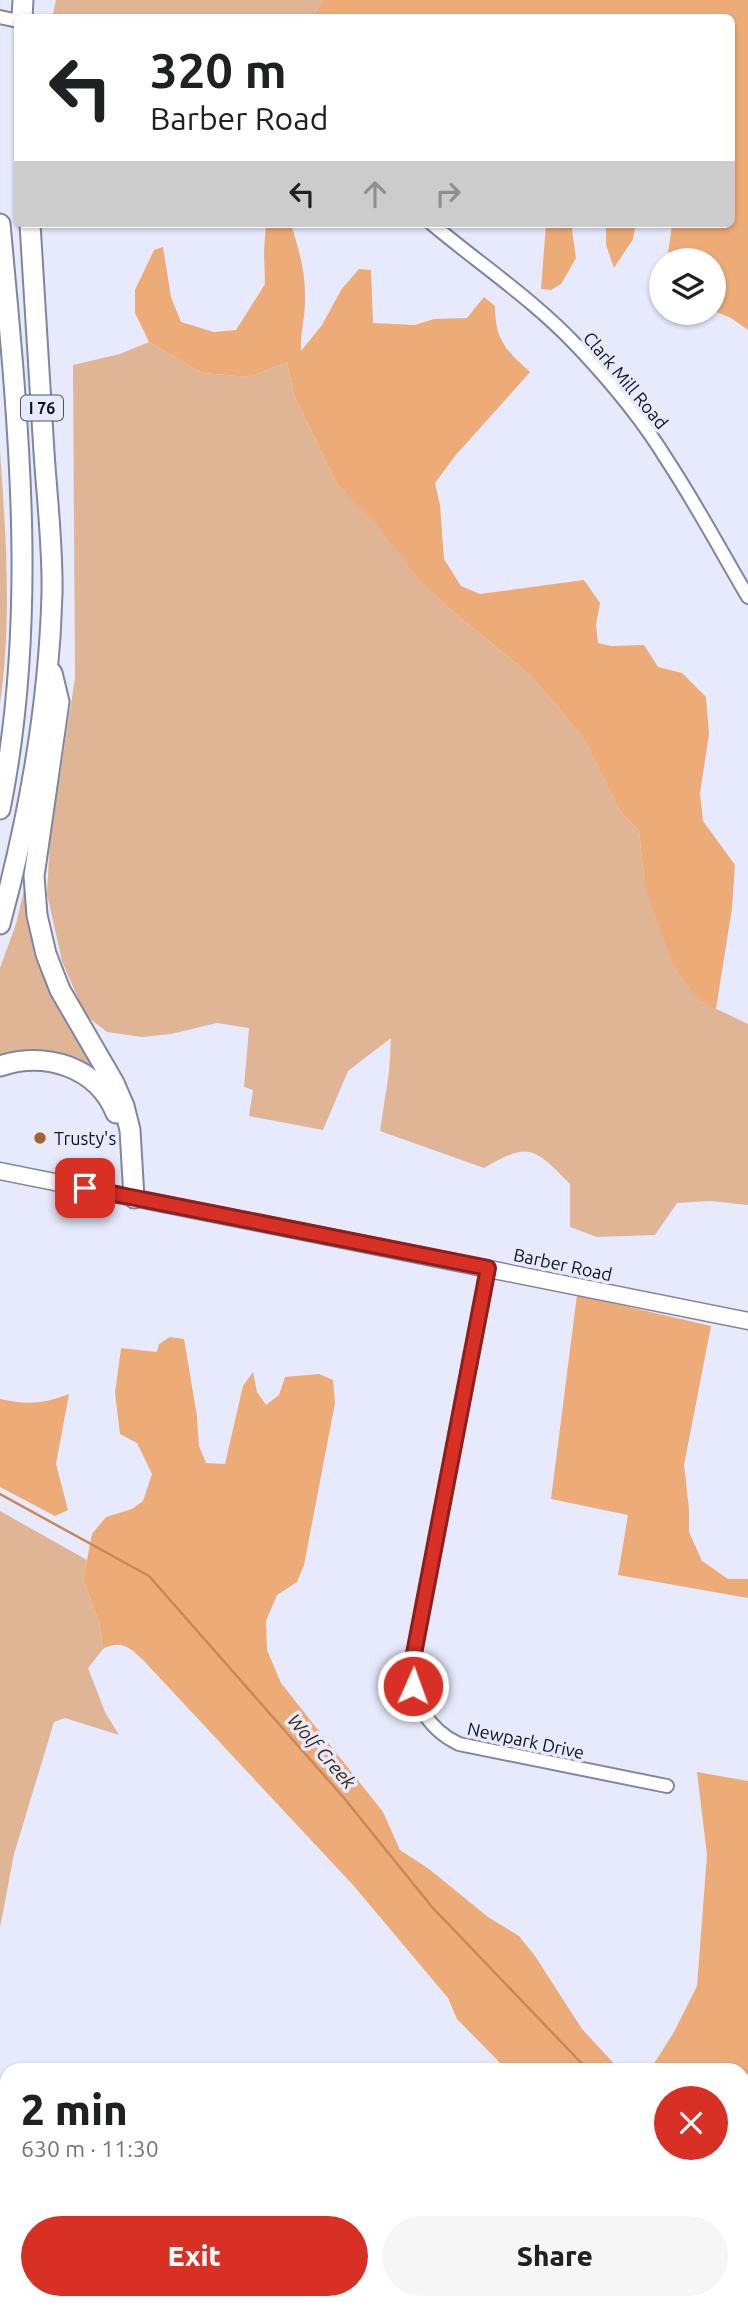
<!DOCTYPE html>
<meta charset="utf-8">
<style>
body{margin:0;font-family:Ubuntu,sans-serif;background:#f6f6f6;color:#202124;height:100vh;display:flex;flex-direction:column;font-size:26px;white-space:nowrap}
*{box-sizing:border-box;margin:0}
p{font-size:23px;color:#757577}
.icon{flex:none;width:38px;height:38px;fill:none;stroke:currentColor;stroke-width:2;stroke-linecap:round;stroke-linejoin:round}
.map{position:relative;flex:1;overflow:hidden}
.details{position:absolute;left:0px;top:2063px;width:749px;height:247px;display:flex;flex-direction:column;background:#fff;border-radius:21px 21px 0 0;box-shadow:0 2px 5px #0004}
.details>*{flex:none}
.guide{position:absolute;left:14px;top:14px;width:721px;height:214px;border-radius:10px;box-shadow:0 2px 5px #0004;background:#fff;color:#202124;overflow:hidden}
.buttons{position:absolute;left:649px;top:248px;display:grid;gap:14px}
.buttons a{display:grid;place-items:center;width:77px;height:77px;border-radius:50%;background:#fff;box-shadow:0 2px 5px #0004;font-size:35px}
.pin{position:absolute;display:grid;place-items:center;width:60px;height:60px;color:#fff;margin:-30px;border-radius:14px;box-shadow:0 4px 10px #0006}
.me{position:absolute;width:77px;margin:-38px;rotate:2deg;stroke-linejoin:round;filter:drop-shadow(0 0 5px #0008)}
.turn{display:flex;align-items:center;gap:24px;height:147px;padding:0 21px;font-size:32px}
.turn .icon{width:91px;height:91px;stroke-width:2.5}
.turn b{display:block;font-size:49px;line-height:60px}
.lanes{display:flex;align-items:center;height:66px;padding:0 21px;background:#0003;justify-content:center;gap:35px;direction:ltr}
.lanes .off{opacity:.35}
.round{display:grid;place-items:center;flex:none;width:74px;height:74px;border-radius:37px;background:#f6f6f6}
.overview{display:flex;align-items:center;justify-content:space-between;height:119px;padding:0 21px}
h1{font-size:42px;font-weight:800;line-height:52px}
.primary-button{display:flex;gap:14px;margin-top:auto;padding:14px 21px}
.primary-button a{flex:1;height:80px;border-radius:42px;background:#d93025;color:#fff;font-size:28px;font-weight:800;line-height:80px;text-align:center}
.primary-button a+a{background:#f6f6f6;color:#202124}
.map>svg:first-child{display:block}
.green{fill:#e0b595}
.forest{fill:#edab78}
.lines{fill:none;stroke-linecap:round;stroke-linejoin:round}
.stream{stroke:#c98957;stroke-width:2.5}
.minor-casing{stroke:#8086a0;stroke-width:16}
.major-casing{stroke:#8086a0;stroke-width:19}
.highway-casing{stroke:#8086a0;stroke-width:23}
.minor{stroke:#fff;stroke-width:12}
.major{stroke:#fff;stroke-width:16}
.highway{stroke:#fff;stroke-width:19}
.route-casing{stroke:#8d1f18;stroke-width:18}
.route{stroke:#d93025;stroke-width:12}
.poi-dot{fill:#a4642d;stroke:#e6eafc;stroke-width:2.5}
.labels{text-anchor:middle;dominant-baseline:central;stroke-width:7;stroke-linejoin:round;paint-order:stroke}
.shield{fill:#e6eafc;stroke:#50535e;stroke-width:2}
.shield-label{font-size:16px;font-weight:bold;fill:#10121b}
.street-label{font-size:18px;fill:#10121b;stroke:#e6eafc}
.poi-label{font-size:18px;fill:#10121b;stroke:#e6eafc;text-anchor:start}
.water-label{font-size:19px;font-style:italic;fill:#3f240e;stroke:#e6eafc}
</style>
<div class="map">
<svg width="748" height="2309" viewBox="0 0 748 2309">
<rect width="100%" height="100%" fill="#e6eafc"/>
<g class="green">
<path d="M56,0H323L312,17L52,18Z"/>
<path d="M149,342L202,373L250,377L287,362L294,396L337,484L381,529L419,578L451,610L529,674L583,737L620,811L639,831L644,878L700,1001L748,1024V1205L710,1201L677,1203L655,1235L597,1237L570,1227V1184C534,1148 530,1141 484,1168L380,1131L389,1072L391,1038L348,1071L323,1130L249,1116L253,1090L244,1087L249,1028L217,1023L171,1034L142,1037L107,1032L85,1015L62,961L47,894L50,840L75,678L73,365L120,354Z"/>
<path d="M0,451C6,535 12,620 0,704Z"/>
<path d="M29,869L35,918L106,1075L0,1062V968L16,924Z"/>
<path d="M0,1511L87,1560L83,1580L99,1622L103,1649L88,1668L105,1712L119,1735L65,1718L54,1722L14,1854L0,1928Z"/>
</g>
<g class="forest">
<path d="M323,0H748V330L731,318L714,311V261H667L672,224H732V18L312,17Z"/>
<path d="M266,224H291C299,250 306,273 305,301C305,318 300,334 301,351L322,325L341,290L359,269L371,270L373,323L415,325L434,319L467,318L484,297L495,306C495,340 506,350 530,372L455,456L435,483L440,505L444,559L461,586L480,594L584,580L600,603L596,625L598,643L611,646L644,645L658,667L682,673L706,697L709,734L700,793L703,821L735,865L732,908L716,1009L700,1001L675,968L652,908L644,878L639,831L620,811L583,737L529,674L451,610L418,578L380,529L337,484L294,396L287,362L250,377L202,373L149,342L135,313V290L154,250L163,247L171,297L181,322L214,332L236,330L265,284L264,250Z"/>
<path d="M546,224H573L572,230L576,258L561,284L551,290L541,289Z"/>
<path d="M606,224H636L633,239L614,268L606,245Z"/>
<path d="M577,1295L711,1326L684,1465L689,1509V1532L702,1561L728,1579H748V1598L618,1575L628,1515L551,1499Z"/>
<path d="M170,1337L184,1339L197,1416L199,1446L206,1463L225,1464L243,1386L253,1372L257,1392L266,1405L279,1395L285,1377L319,1374L333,1380L335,1403L304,1565L297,1582L277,1595L266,1621L267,1650L281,1683L383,1812L400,1850L429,1869L488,1917L519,1936L535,1956L582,2029L620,2070H507L457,2019L448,1998L353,1885L144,1661C131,1648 121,1639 103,1649L99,1622L83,1580L92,1534L106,1517L132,1509L143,1501L152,1474L137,1443L120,1434L115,1393L121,1348L157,1352L159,1344Z"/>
<path d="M69,1394L56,1464L68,1510L55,1516L0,1487V1399C27,1405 44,1404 69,1394Z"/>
<path d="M697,1772L748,1781V2074L733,2068L731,2070H650L674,2032L697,1986L707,1855Z"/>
<path d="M742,2186L748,2190V2248L742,2245Z"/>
<path d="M0,2216L7,2218V2303H285L305,2309H0Z"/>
</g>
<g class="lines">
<g class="stream">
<path d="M0,1494L149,1576L344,1798L432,1907L588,2070"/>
<path d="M742,2211L748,2214"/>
</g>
<g class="minor-casing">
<g id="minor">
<path d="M0,17L18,21"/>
<path d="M432,224C481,265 534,300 578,347C611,382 642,419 667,460C696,504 721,551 748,597"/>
<path d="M488,1268L412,1664C410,1698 427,1729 459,1744L667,1786"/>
</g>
</g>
<g class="major-casing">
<path id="major" d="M0,1171L748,1321"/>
</g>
<g class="highway-casing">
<g id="highway">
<path d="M22,18L23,0"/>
<path d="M0,224C18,418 39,617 0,809"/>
<path d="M52,673L59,702L34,876L37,915L46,954L60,990L114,1083L124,1106L130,1130L134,1198"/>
<path d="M0,924C29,817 49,705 52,594C53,547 47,499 44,452C39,376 35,300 30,224"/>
<path d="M0,1066C44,1051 97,1066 116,1113"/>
</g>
</g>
<use href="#minor" class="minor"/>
<use href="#major" class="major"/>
<use href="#highway" class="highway"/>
</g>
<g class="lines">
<g class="route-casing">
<path id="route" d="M85,1188L488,1268L412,1664L413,1686"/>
</g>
<use href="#route" class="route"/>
</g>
<circle class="poi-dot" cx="40" cy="1138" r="7"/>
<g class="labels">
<rect class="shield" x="21" y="395.5" width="42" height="25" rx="5"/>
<g class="shield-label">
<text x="42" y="408">I 76</text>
</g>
<g class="street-label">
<text transform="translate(626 380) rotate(50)">Clark Mill Road</text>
<text transform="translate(563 1264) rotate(12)">Barber Road</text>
<text transform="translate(526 1740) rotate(12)">Newpark Drive</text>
</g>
<g class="poi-label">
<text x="54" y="1138">Trusty's</text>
</g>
<g class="water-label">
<text transform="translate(322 1751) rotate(49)">Wolf Creek</text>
</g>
</g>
</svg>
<div class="buttons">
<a><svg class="icon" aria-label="layers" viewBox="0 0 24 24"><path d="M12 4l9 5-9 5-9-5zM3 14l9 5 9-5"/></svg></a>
</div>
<div class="pin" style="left:85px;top:1188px;background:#d93025"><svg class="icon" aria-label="arrive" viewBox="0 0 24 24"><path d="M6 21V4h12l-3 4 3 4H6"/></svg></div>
<svg class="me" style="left:413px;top:1686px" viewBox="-20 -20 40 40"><circle r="17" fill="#d93025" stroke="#fff" stroke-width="3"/><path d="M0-11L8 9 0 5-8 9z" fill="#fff"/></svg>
<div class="guide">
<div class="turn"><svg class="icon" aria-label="left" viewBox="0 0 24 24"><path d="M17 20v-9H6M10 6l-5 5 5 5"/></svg><div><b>320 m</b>Barber Road</div></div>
<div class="lanes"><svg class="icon" aria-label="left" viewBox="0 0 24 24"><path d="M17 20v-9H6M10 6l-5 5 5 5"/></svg><svg class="icon off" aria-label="ahead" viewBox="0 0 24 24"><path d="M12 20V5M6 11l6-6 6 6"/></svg><svg class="icon off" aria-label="right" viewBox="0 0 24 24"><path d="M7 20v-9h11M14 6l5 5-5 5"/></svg></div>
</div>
<section class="details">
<div class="overview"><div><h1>2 min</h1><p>630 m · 11:30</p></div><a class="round" style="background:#d93025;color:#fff"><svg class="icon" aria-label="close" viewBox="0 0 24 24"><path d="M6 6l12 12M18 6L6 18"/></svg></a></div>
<div class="primary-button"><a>Exit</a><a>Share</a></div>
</section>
</div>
